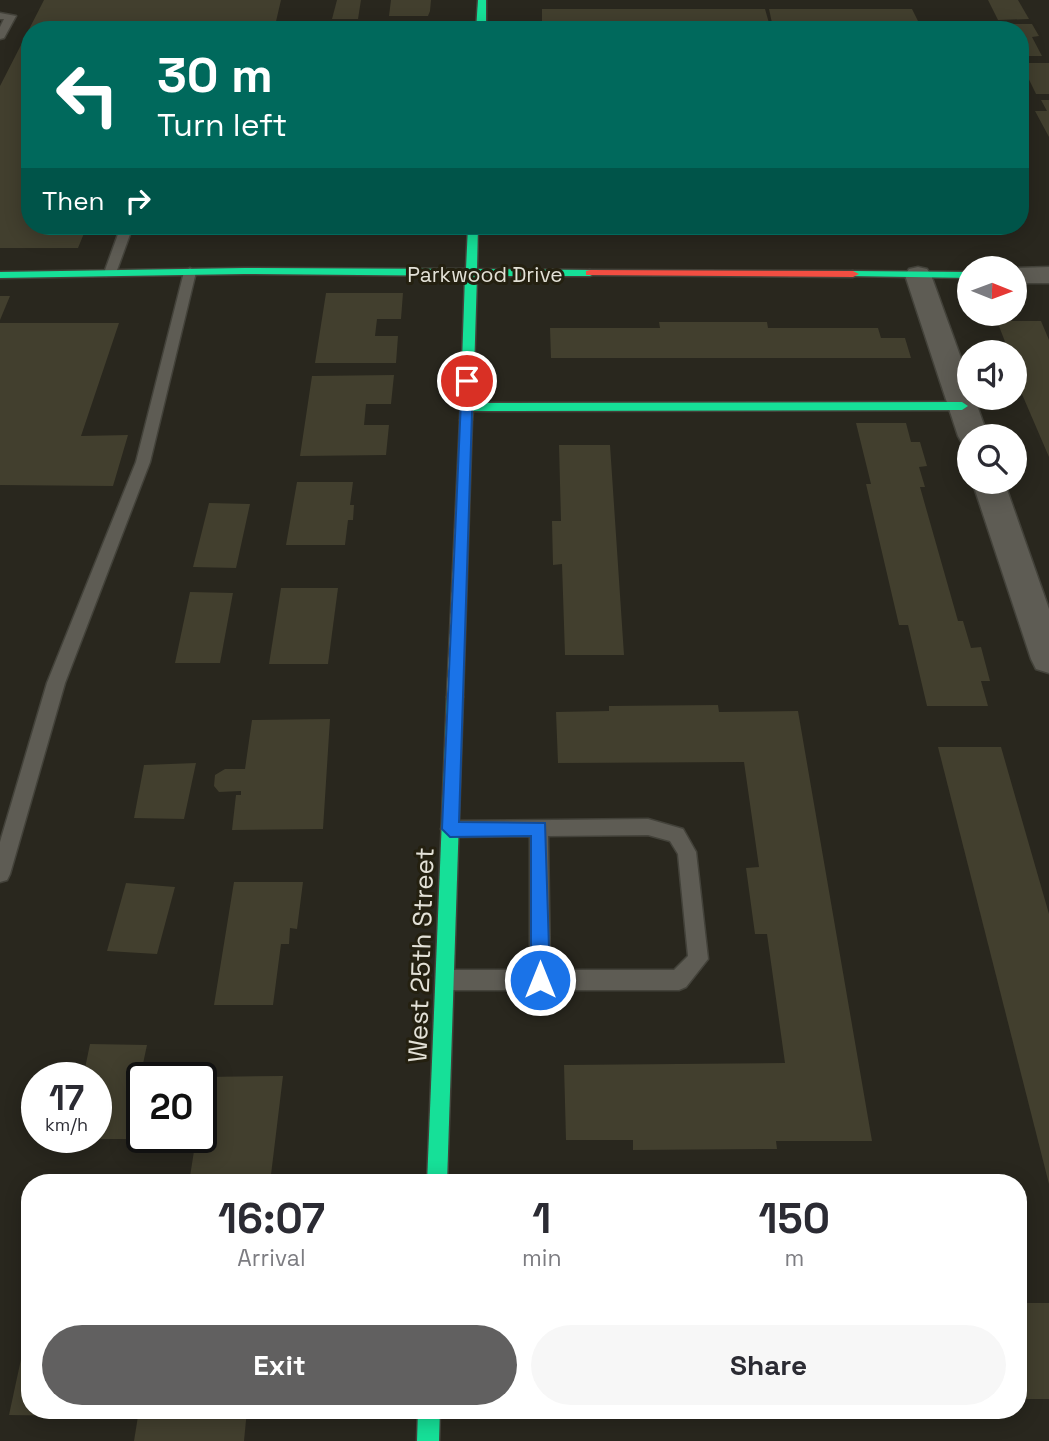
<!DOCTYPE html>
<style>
body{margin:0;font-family:"Space Grotesk",sans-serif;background:#f7f7f7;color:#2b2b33;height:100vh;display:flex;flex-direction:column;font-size:26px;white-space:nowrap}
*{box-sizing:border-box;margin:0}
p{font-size:23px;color:#7c7c81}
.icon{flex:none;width:38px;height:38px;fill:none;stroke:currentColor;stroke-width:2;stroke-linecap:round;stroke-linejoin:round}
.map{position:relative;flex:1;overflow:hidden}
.drawer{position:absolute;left:21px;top:1174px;width:1006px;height:245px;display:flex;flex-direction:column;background:#fff;border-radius:28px;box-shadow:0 4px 18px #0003}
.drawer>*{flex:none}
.hud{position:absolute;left:21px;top:21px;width:1008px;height:214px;border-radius:28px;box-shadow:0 4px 18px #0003;background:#00695c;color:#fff;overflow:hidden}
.needle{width:46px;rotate:91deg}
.tools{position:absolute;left:957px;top:256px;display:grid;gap:14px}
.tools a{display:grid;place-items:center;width:70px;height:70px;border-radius:50%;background:#fff;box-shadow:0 4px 18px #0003;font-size:35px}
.speed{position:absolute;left:21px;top:1062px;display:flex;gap:14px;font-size:35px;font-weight:700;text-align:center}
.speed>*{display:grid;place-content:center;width:91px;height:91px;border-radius:50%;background:#fff;box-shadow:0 4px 18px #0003;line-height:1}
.speed small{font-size:18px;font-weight:400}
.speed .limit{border:4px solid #111;border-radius:10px;background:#fff;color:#111}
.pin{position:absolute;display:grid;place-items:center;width:60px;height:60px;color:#fff;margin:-30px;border:4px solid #fff;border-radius:50%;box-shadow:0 2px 7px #0007}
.me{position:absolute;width:77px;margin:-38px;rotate:0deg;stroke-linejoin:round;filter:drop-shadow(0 0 5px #0008)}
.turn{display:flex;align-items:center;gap:24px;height:147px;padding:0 21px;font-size:32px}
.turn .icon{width:91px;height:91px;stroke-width:2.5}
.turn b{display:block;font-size:49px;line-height:60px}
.then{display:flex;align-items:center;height:66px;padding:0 21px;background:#0003;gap:14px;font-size:26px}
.eta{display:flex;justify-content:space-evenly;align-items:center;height:119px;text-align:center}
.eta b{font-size:42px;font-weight:600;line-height:49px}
.button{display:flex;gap:14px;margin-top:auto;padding:14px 21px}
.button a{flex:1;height:80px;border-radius:42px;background:#616060;color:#fff;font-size:28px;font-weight:600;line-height:80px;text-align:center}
.button a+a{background:#f7f7f7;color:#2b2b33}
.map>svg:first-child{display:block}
.building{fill:#423f2e}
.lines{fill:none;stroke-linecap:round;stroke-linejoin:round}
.lane-casing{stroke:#43423a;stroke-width:3}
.street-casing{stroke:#43423a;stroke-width:3}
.fast-casing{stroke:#43423a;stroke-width:3}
.slow-casing{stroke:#43423a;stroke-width:3}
.jam-casing{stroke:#43423a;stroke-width:3}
.lane{fill:#5e5c54;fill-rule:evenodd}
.street{fill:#5e5c54;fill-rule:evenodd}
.fast{fill:#16e098;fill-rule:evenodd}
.slow{fill:#ffcf43;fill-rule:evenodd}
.jam{fill:#f24e42;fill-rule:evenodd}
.route{fill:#1a73e8;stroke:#114b97;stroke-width:2}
.labels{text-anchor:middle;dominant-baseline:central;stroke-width:6;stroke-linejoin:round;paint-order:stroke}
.far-street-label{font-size:21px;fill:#e3e1d7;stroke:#242010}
.street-label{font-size:26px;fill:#e3e1d7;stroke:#242010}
</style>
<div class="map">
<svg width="1049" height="1441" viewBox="0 0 1049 1441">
<rect width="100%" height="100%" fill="#29271e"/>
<g class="building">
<path d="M44,0H281L274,30H30V226H87L78,248H0V86Z"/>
<path d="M337,0H361L358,19H332Z"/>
<path d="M391,0H431L430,11L428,16H389Z"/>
<path d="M988,0H1018L1029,19L998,20Z"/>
<path d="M542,9H765L769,23L542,24Z"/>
<path d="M769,9H912L919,23H772Z"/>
<path d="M333,21L357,22L356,30H331Z"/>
<path d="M991,24H1032L1039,36L1032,37L1042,56H1020V30H994Z"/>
<rect x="386" y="25" width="40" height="5"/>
<path d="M1021,63H1049V94H1036Z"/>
<path d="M1041,100H1049V137L1035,111H1047Z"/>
<path d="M294,226H325L324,231L293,232Z"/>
<path d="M336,226H409V231L352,232L336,230Z"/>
<path d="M548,226H712L714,233L548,234Z"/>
<path d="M747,226H988L991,233L749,234Z"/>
<path d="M326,293H403L401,319H377L375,336H398L396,363H315Z"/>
<path d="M0,296H10L0,320Z"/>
<path d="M997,321H1041L1049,340V457L1015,378L1018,375L1015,352H1009Z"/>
<path d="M659,322H767L768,328H878L881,338H905L911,358H551L550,328H660Z"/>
<path d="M0,323H119L81,436L128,435L113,486L0,485Z"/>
<path d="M394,375L391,404H366L364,425H389L386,455L300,456L312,376Z"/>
<path d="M856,423H906L911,442H920L927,466L919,467L925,487H920L958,621H963L971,648L981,647L990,681H981L988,706H927L908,625H899L866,484H871Z"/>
<path d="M559,445H610L624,655H565L562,564L553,565L552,521H561Z"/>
<path d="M297,482H353L350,505H354L353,520H348L345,545H286Z"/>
<path d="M209,503L250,504L236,568L193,567Z"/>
<path d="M281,588H338L328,664H269Z"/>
<path d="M190,592L233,593L220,663H175Z"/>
<path d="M718,705L719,712L798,711L872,1141H776L777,1149L633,1150V1140H566L564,1065L785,1063L767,934H755L746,868L759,867L744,762L558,763L556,712L609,711V706Z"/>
<path d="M330,719L323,829L232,830L236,795H241V791L219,792L214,786L215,775L225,769H245L252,720Z"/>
<path d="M938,747H1001L1049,914V1184Z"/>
<path d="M196,763L184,819L134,818L144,765Z"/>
<path d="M234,882H303L297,929L290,928L289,944H281L273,1005H214Z"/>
<path d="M126,883L175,887L157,954L107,951Z"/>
<path d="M90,1044L147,1045L127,1139H96V1078H83Z"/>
<path d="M283,1076L270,1183H189L196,1138H201L205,1077Z"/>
<rect x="1018" y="1303" width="31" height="96"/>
<path d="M29,1322L30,1410H77L76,1416L9,1415Z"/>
<path d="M139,1410H247L244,1441H134Z"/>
</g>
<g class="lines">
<g class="lane-casing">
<g id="lane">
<path d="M0,13L16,16L4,38L0,39V27L4,19H0Z"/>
<path d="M121,226H133L116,273L106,276L104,273Z"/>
<path d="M190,268L196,272L150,462L65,683L10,874L7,880L0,882V842L47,683L136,462L184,272Z"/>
<path d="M648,819L683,829L696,852L708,959L686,987L679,990H446L439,987L436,980L439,973L446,970H530V836L450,837L443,835L441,829L443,823L450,821ZM648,835L670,841L678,854L688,956L674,970H550L548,836Z"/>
</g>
</g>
<g class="street-casing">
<g id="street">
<path d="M918,267L927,269L931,275L970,383V397H974L988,436H970V445L962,443L958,436L905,275L909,269Z"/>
<path d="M1049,267V283H1015V268H1012Z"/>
<path d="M972,481H1004L1049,609V673L1036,669L1031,659Z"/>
</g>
</g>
<g class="fast-casing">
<g id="fast">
<path d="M478,0H486V30H476Z"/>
<path d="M468,226H478L477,269L590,270L596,273L590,276H477L473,403L962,402L968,406L962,410L473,411L472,420L466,424L460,420L465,276L244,274L0,278V272L244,268L466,269Z"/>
<path d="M853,271L970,272V278L849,276V272Z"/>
<path d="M455,691L460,693L463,697L447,1183H427L447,697L450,693Z"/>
<path d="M418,1410H440L439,1441H417Z"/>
</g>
</g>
<g class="slow-casing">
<path id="slow" d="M466,416L472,420L463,697L460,701H450L447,697L460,420Z"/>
</g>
<g class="jam-casing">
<path id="jam" d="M590,270L853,271L859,274L853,277L586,275V271Z"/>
</g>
<use href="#lane" class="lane"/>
<use href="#street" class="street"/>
<use href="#fast" class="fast"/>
<use href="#slow" class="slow"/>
<use href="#jam" class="jam"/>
</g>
<path class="route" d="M462,378L473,381L459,822L545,823L550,980L547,986L540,989L534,986L531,980V836L450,837L442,829Z"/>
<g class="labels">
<g class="far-street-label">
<text x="485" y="274">Parkwood Drive</text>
</g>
<g class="street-label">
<text transform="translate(421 955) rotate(-88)">West 25th Street</text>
</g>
</g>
</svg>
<div class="tools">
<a><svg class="needle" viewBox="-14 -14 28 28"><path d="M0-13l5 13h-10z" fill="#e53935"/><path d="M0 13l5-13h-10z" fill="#7c7c81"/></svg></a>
<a><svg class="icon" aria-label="sound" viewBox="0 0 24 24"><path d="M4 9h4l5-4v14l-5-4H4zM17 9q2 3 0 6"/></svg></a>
<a><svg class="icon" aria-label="search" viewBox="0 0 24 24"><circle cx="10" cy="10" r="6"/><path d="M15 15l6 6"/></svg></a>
</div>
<div class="speed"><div>17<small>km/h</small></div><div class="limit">20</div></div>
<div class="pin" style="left:467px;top:381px;background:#d93025"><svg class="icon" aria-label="arrive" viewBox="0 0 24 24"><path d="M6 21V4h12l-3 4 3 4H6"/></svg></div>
<svg class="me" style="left:540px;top:980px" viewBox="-20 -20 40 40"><circle r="17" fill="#1a73e8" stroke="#fff" stroke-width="3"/><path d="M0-11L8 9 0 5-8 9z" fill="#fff"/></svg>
<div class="hud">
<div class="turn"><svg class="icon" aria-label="left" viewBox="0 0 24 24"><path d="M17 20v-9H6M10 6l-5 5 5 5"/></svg><div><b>30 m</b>Turn left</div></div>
<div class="then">Then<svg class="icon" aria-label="right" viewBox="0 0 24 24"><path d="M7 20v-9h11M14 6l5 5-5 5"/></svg></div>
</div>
<section class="drawer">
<div class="eta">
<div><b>16:07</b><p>Arrival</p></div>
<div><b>1</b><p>min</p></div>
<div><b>150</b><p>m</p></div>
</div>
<div class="button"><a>Exit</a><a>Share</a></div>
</section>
</div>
